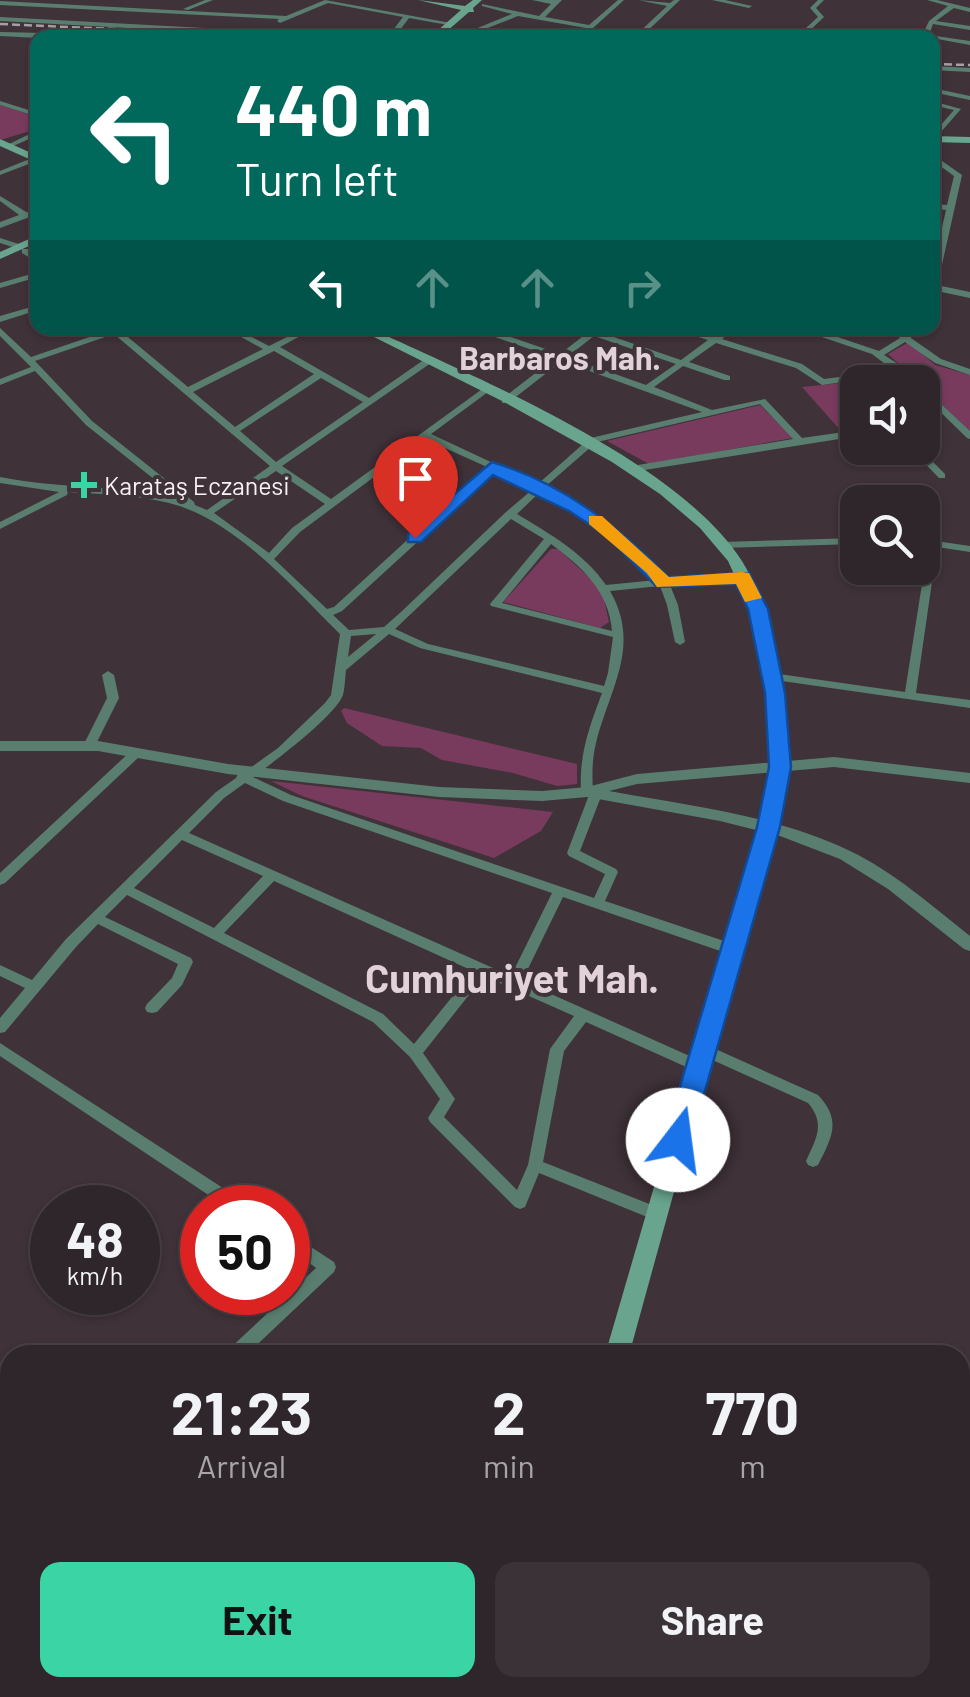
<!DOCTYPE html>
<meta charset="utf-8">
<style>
body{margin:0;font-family:Barlow,sans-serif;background:#3b3237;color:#f1f3f6;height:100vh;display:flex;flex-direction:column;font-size:38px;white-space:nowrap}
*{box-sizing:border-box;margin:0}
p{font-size:32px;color:#a7a5a9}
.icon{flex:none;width:55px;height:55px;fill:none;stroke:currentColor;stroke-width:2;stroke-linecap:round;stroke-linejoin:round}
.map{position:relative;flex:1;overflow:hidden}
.side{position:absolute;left:0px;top:1345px;width:970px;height:352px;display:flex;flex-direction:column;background:#2f262b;border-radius:30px 30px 0 0;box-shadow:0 2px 8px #0004,0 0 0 2px #4a4347}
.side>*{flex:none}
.top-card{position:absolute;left:30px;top:30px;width:910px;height:305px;border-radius:20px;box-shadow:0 2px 8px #0004,0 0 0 2px #4a4347;background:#00695c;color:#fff;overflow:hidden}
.tools{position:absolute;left:840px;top:365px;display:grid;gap:20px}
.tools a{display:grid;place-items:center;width:100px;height:100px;border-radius:20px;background:#2f262b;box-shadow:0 2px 8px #0004,0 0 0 2px #4a4347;font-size:50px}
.speed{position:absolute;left:30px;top:1185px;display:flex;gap:20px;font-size:50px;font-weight:700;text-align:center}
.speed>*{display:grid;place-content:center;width:130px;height:130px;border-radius:50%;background:#2f262b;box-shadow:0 2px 8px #0004,0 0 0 2px #4a4347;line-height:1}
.speed small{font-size:25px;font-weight:400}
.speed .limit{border:15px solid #d22;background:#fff;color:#111}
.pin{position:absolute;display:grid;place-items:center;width:85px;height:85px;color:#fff;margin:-102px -42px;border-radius:50% 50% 50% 0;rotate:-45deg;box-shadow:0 0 10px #0007}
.pin .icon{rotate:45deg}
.me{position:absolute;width:110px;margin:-55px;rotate:15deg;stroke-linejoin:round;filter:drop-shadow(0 0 8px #0008)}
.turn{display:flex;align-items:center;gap:35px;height:210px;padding:0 40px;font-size:45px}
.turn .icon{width:130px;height:130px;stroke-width:2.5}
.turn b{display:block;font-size:70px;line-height:85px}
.lanes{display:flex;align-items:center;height:95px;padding:0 40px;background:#0003;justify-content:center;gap:50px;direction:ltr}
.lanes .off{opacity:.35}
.eta{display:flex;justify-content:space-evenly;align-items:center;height:170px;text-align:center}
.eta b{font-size:60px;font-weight:700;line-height:70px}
.cta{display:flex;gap:20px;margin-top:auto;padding:20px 40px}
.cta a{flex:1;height:115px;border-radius:20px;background:#3bd4a4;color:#111;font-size:40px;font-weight:700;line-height:115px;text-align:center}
.cta a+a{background:#3b3237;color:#f1f3f6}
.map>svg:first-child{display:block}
.green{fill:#783b5e}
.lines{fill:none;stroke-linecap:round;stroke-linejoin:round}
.minor{fill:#597e6f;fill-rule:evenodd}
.tertiary{fill:#597e6f;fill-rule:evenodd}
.secondary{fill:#69a58e;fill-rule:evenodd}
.rail{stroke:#a89ea3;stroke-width:2.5;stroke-dasharray:8 4;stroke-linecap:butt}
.route{fill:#1a73e8;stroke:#114b97;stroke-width:2.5}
.slow{fill:#f59e0b}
.poi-dot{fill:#3bd4a4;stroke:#3f3239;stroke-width:4}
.labels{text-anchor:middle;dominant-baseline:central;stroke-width:8;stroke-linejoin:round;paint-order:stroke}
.far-poi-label{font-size:25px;fill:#f9f1f5;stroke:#3f3239;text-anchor:start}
.far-district-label{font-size:32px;font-weight:bold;fill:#e2d1d9;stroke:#3f3239}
.district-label{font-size:40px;font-weight:bold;fill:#e2d1d9;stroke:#3f3239}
</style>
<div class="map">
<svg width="970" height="1697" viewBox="0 0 970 1697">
<rect width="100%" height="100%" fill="#3f3239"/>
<g class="green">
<path d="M0,105L37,117V129L0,140Z"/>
<path d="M909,342L935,365L970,375V431L888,354Z"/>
<path d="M850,382L857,391V430H840L802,387Z"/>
<path d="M760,405L793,438L649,464L607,441Z"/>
<path d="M551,549H558L602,589L609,622L600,628L503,602Z"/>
<path d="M344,708L577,764V784L557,786L513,773L442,760L421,748L382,746L347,723L341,711Z"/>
<path d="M271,781L553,812L541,831L494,858L302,796Z"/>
</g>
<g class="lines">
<g class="minor">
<path d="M205,0H213L188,10L183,9Z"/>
<path d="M325,0L451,23L448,25L409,18L394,38H387L403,17L328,3L280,23L277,21L279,19L0,5V1L286,16Z"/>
<path d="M532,0H562L545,17L589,25L618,0H624L582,38H575L586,28L518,16L462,38H453L512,14L482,6V4L539,16L551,4Z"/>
<path d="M638,0L670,3L674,0H680L640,38H633L667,6Z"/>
<path d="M712,0H725L752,6L749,8Z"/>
<path d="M818,0H824L816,8L824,17L802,38H795L818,17L810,8Z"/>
<path d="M927,0H937L970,8V12L954,8L936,21L970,26V30L933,24L929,35L970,41V45L932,38H921L929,21L948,6Z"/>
<path d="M0,17L356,36L359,38H312L0,21Z"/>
<path d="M490,28L535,36L538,38H522L488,31Z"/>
<path d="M0,32L180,36L183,38H38L0,36Z"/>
<path d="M932,66L970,68V72L932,70Z"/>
<path d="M932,88L970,96V100L932,92Z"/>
<path d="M0,101L38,113V117L0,105Z"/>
<path d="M932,101L961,109L933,141L932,135L954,110L932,105Z"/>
<path d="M38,130V135L11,147L5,146Z"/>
<path d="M932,154L962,175L937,287L933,289L932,271L946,210L932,208V204L947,205L954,176L932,160Z"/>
<path d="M27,160L34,162L0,175V171Z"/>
<path d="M0,196L28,213V217H22L0,201Z"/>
<path d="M0,238L22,245L23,247L19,249L0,243Z"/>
<path d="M22,249H28L38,257V263L22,253Z"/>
<path d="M38,272V277L0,288V283Z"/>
<path d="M38,305V310L0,322V316Z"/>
<path d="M0,328L31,357L110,330L108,328H117L188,387L263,349L225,328H234L269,346L305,328H315L280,347L369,398L425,359H431V363L282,466L331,499L485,387L489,390L488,392L431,434L538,484L583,444L580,442L582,440L702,412L562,361L508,403H502V399L555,358L475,330L474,328H485L560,354L587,333L576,330L575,328L592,330L601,328L599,332L681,360L708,340L676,330L675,328H686L714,336L726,328H735L722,339L802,364L824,379L893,370L872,354L801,330L800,328H811L879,351L900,338L887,328C897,327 902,334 911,335V338L941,359L970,369V375L935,363L905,342L884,355L906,369L919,382H910L899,374L822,385L796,368L716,343L689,362L730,376V380H724L683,366L654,387L712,410L765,399L802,438L858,430V436L632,472L627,469L632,466L793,439L760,404L593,443L592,446L545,487C592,511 635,537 666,579L742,575L747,578L742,581L670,585L678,605L685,642L680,645L675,642L667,605L660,586L610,591C642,646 609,690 596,743C592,759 592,775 593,791H600L602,794L580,851L616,869L618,872L605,901L736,945L738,949L736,953H726L563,897L522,981L703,1062L705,1066L703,1070L698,1072L693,1070L586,1022L564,1051L543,1162L662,1209L665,1214L662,1219L657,1221L652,1219L539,1173L525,1207L520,1209L515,1207L430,1122L428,1118L440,1099L410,1057L373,1022L127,895L105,917L191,958L193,962L182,985L157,1012L152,1013L147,1012L145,1008L147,1004L172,978L178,964L98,924L76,947L5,1032L0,1033V1018L25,988L0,976V965L32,980L66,939L216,792L236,778L238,774L243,773L278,748L325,703L331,695L340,634C292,587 236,520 169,503C136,495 102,494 68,492L67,495L0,529V522L59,492L0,483V477C59,489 120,485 179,499L86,425L35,371L0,385V379L31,367L0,336ZM114,334L270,466L207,510L195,505L194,502L92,421L35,361ZM594,336L676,364L646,385L567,357ZM274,351L314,374L235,427L193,392ZM321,378L363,402L276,462L240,431ZM425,439L487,467L334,607L327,609L274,559L300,532ZM276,471L325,504L292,528L269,553L214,513ZM495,471L533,489L506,512L401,612L384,627L349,630L333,615L342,611ZM540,492C584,514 627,540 656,580L606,585C584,553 550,534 517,514ZM511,519L544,539L490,604L491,606L613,637L608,673L604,686L428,644L395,629ZM551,544C582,567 609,591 612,631L502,603ZM376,634L348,657L351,636ZM389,634L420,648L602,693C589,728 579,754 581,792L583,795H589L567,853L569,856L605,874L594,898L291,795L253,777C273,763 335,716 343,695C345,687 345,678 346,670ZM245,783L283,801L552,893L511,976L189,833L224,798ZM182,840L263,876L214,928L134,888ZM274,881L473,971L414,1044L383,1014L224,933ZM484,976L574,1016L550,1049L528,1165L517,1190L444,1117L455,1099L423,1053Z"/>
<path d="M392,328H403L377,338L373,335Z"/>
<path d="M922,386L970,431V439L967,438L922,394Z"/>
<path d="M910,448H919L945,474V478H939Z"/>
<path d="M858,538V544L721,548L716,545L721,542Z"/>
<path d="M922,539L970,546V552L937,547L916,693L970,700V708L768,679L766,677L772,673L905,692L928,546L922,545Z"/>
<path d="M108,671L114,675L119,698L95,746L89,750L83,746L107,698L102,675Z"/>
<path d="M136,749L142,753L140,756L5,883L0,885V873L132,750Z"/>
<path d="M0,1043L246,1203L248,1208H228L0,1056Z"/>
<path d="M702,1043L818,1095C842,1120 832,1138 818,1165L813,1167L808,1165L806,1161C816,1139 826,1124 808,1103L697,1053L695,1049L697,1045Z"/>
<path d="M288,1232L334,1262L336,1267L334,1272L246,1355H226L228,1350L316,1268L288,1247Z"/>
<path d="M10,1588C10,1601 14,1615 0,1620C0,1607 0,1594 10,1588Z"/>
<path d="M232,1688H254L249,1697H227Z"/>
<path d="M663,1688H685L690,1697H668Z"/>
</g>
<g class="tertiary">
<path d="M38,208V214L0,228V222Z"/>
<path d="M932,284L970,292V298L932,290Z"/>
<path d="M0,741H98L228,764L439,787L542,791L587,787L637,774L834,757L970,773V783L834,767L637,784L609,791C690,806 775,815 850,851C894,872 932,906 970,936V951L964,949L888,889L840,859L780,836L720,821L587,797L542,801L439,797L228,774L98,751H0Z"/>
<path d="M0,1370L7,1372L10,1378V1409L3,1406L0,1400Z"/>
<path d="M250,1688H276L280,1697H254Z"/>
</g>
<g class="secondary">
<path d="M418,0L465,6L473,0H482L473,8L474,12H469L439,38H429L461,10Z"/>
<path d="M932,136L970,137V143L932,142Z"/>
<path d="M0,139L38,156V163L0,146Z"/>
<path d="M38,235V242L0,259V252Z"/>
<path d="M356,328H370C478,379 677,460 742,561C763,595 775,636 782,675C788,712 792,752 785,789L629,1355H605L759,827L772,767L768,687L749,607L728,561L700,528L660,494L612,462L504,402Z"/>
<path d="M493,1688H519L516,1697H489Z"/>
</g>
<g class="rail">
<path d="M0,24L317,38"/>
<path d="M932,64L970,65"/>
</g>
</g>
<path class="route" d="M492,462C562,483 618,526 668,577L749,573L768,609L785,693L791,767L780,827L691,1140L687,1148H668L664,1140L757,827L769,767L765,693L748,609L736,584L657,587L607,536L569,511L493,475L421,542H408V534Z"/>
<path class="slow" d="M589,516H602L669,577L742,572L749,573L762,598L745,602L736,584L657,587L647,573L589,524Z"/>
<path class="poi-dot" d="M79 470h10v10h10v10h-10v10h-10v-10h-10v-10h10z"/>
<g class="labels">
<g class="far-poi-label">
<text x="104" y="485">Karataş Eczanesi</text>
</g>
<g class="far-district-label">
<text x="560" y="357">Barbaros Mah.</text>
</g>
<g class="district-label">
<text x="512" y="977">Cumhuriyet Mah.</text>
</g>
</g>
</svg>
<div class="tools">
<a><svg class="icon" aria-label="sound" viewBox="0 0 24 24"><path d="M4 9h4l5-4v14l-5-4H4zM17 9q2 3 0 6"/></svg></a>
<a><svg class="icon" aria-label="search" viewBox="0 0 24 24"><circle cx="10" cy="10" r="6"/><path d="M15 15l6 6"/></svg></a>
</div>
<div class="speed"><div>48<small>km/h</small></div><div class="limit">50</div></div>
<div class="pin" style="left:415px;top:538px;background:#d93025"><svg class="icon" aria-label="arrive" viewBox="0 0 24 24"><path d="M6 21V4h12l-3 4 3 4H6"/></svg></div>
<svg class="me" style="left:678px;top:1140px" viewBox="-20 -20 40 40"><circle r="19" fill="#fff"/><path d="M0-13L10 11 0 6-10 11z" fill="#1a73e8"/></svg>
<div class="top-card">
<div class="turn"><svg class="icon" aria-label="left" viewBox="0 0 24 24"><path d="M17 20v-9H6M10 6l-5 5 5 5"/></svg><div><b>440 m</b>Turn left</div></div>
<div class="lanes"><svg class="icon" aria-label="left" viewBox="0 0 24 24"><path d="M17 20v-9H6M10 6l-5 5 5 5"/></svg><svg class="icon off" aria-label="ahead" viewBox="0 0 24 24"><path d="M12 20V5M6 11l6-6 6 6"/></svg><svg class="icon off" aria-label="ahead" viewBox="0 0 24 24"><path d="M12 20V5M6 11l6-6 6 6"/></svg><svg class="icon off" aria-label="right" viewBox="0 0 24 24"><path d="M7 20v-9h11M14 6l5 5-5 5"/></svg></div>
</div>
<section class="side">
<div class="eta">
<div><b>21:23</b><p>Arrival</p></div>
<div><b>2</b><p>min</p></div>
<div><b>770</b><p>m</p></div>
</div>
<div class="cta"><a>Exit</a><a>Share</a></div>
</section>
</div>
